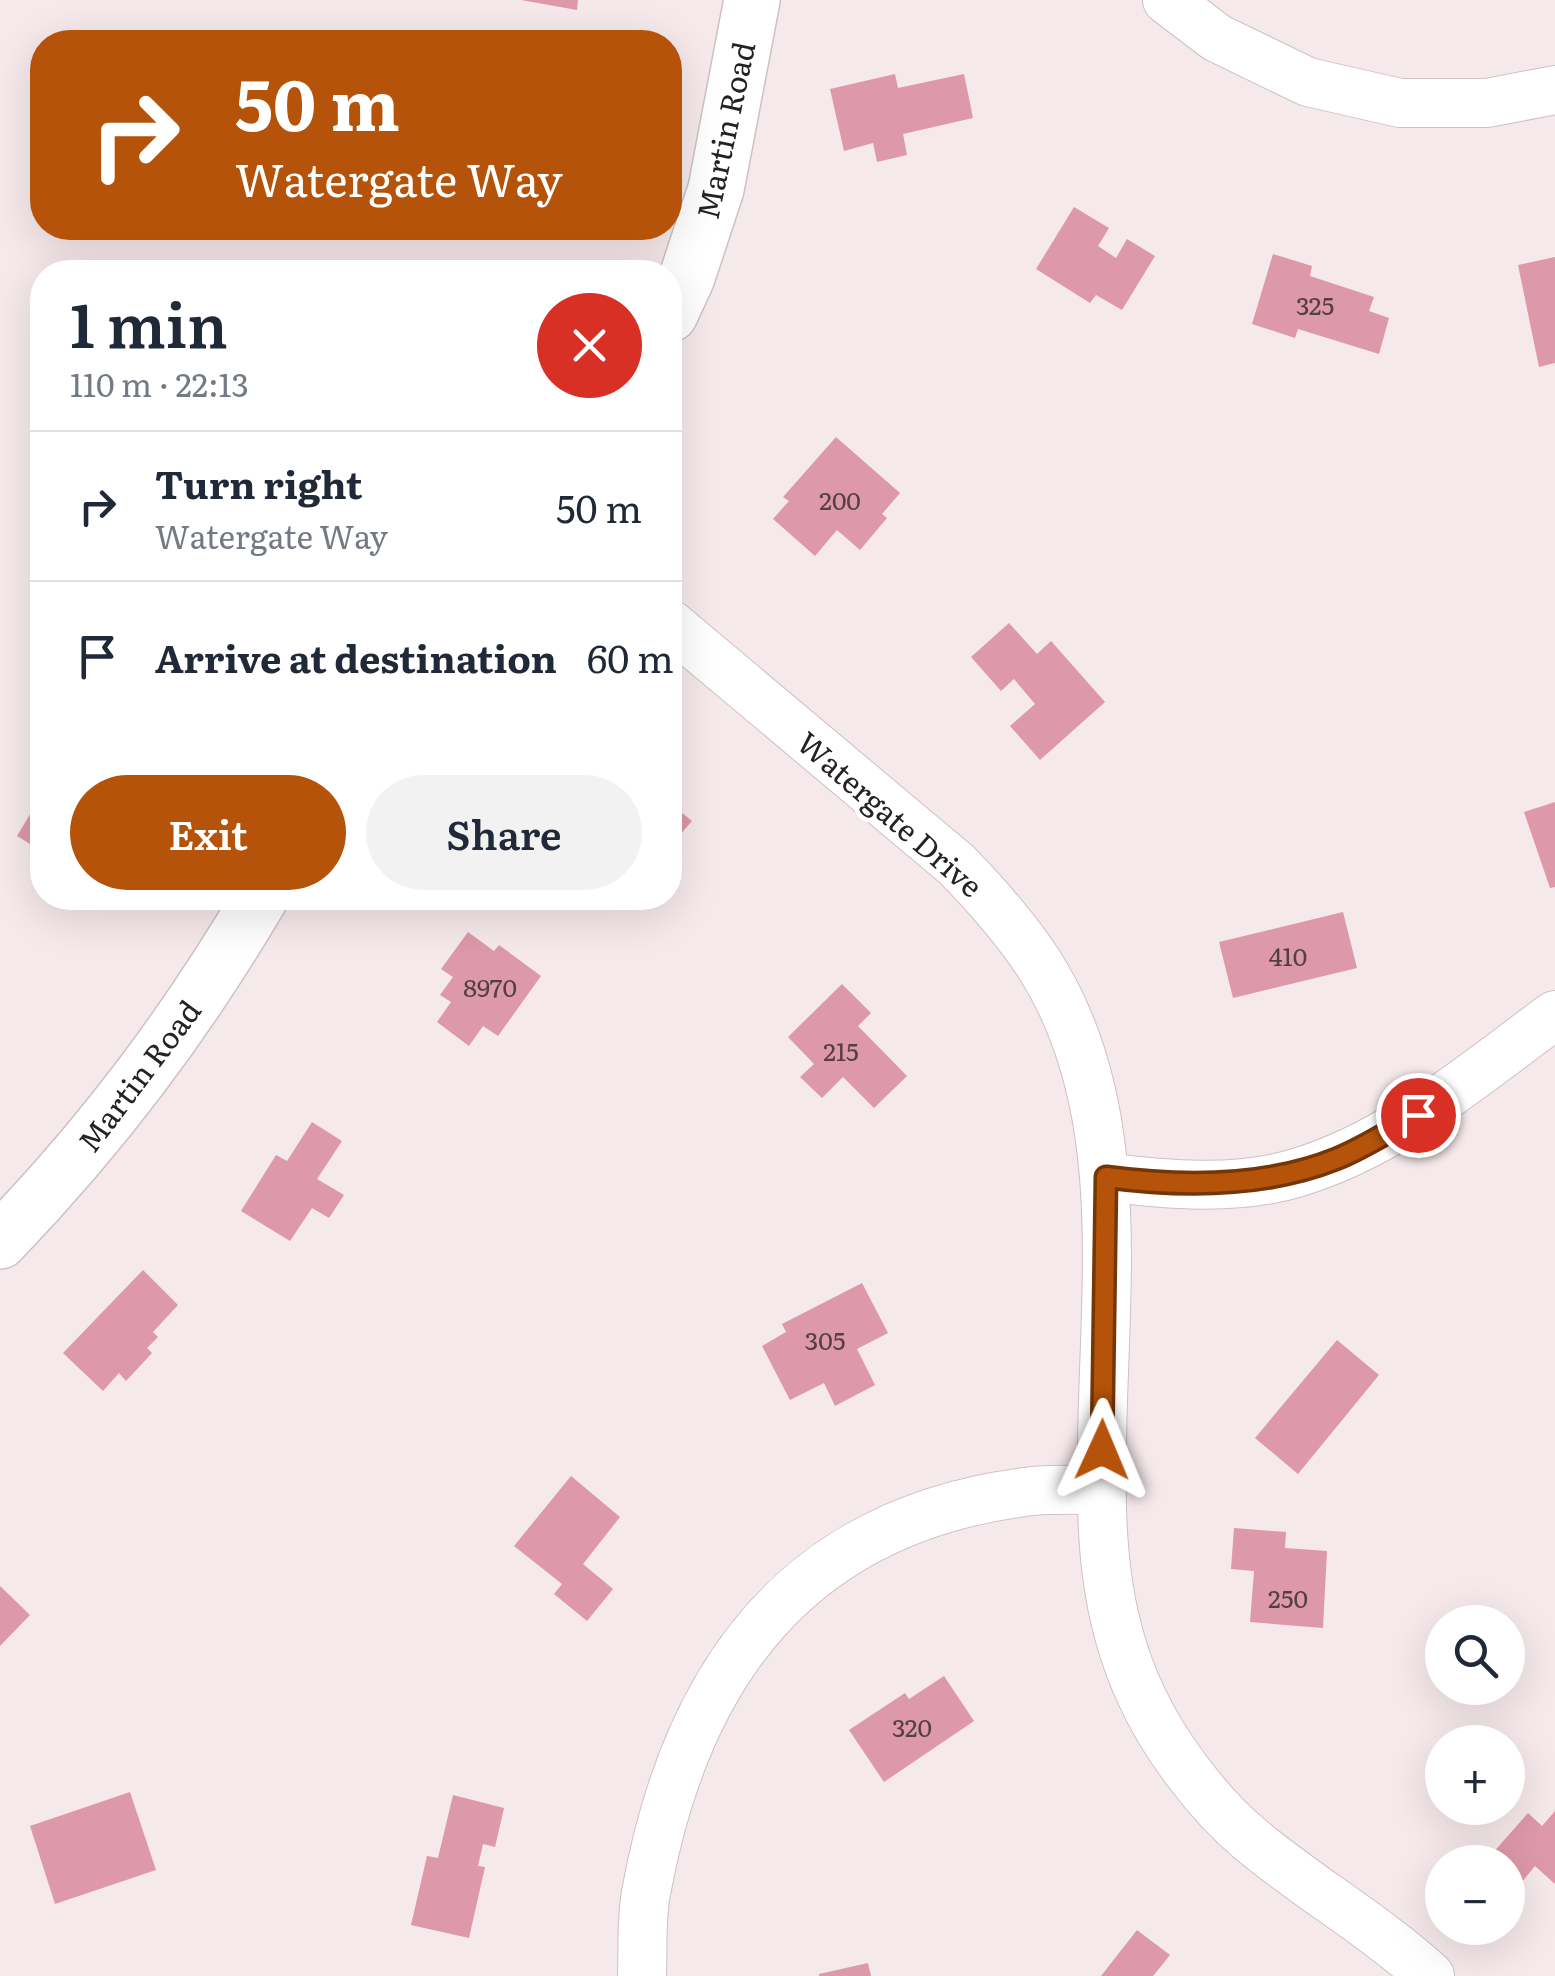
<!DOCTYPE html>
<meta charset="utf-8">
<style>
body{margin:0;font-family:Literata,serif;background:#f2f2f3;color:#1f2937;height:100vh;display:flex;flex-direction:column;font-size:38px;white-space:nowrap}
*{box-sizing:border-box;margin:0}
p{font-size:32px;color:#747a83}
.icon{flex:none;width:55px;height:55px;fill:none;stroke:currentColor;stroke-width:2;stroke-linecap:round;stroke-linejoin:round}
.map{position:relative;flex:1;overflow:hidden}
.details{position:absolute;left:30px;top:260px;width:652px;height:650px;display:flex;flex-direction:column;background:#fff;border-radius:40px;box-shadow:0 10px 40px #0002}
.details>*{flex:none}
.top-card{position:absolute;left:30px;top:30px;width:652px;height:210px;border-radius:40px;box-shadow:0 10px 40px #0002;background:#b45309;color:#fff;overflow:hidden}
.tools{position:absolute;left:1425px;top:1605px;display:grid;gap:20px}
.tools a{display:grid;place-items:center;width:100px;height:100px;border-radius:50%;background:#fff;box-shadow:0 10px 40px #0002;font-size:50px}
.pin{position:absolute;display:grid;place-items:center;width:85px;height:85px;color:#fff;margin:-42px;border:5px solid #fff;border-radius:50%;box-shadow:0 2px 10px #0007}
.me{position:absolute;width:110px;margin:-55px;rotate:1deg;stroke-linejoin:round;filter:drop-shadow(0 0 8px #0008)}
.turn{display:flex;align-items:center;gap:35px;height:210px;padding:0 40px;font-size:45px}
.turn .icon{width:130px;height:130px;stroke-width:2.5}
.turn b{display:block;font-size:70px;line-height:85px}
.round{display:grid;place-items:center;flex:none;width:105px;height:105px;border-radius:52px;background:#f2f2f3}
.overview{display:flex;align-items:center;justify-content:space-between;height:170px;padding:0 40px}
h1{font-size:60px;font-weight:600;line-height:75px}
.button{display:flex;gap:20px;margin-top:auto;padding:20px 40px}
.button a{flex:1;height:115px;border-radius:60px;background:#b45309;color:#fff;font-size:40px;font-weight:600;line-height:115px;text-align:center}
.button a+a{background:#f2f2f3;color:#1f2937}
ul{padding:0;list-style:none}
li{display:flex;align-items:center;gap:30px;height:150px;padding:0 40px;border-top:2px solid #e0e1e3}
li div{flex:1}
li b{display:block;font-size:38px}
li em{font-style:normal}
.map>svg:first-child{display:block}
.building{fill:#dd98a9}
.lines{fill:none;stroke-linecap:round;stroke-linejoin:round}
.street-casing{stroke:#cdc1c3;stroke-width:50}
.secondary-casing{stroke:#cdc1c3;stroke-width:58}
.street{stroke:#fff;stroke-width:48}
.secondary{stroke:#fff;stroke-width:55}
.route-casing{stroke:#753606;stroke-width:25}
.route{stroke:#b45309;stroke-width:18}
.labels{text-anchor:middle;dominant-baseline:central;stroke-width:9;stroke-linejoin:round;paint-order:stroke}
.number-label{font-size:25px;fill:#544044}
.street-label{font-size:30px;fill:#262223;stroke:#fff}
</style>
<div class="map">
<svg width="1555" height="1976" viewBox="0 0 1555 1976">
<rect width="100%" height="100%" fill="#f6e9eb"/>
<g class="building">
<path d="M521,0H578L577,10Z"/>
<path d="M895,74L898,88L964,74L973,118L903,134L907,155L877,162L873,143L844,151L830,89Z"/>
<path d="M1074,207L1109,228L1098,246L1116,258L1127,239L1155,256L1122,310L1096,295L1090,303L1036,269Z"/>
<path d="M1273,254L1312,266L1310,276L1374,297L1369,311L1389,318L1379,354L1298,329L1295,338L1252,324Z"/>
<path d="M1555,257V363L1539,367L1518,265Z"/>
<path d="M836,437L900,493L882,514L887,518L860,550L837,530L815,556L773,519L789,501L783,497Z"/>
<path d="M1009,623L1037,654L1051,641L1105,702L1040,760L1010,726L1035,704L1014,679L1001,691L971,657Z"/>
<path d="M42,794V851L17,836Z"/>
<path d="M1555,802V887L1550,888L1524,812Z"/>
<path d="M670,803L692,821L670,846Z"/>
<path d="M1343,912L1357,968L1233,998L1219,942Z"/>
<path d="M468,932L494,951L499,945L541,976L498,1036L483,1026L469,1046L437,1022L451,1002L440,995L453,977L441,969Z"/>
<path d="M842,984L871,1013L858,1026L907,1076L874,1108L843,1077L822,1098L800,1077L814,1064L788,1037Z"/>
<path d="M312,1122L342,1141L317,1179L344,1195L329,1218L312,1208L290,1241L241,1211L276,1155L287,1161Z"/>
<path d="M143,1270L178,1305L153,1332L158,1337L147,1348L152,1353L126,1381L119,1373L103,1391L63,1353Z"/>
<path d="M862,1283L888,1333L857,1349L875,1385L835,1406L824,1383L790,1400L762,1346L786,1332L782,1324Z"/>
<path d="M1337,1340L1379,1375L1298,1474L1255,1438Z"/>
<path d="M571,1476L620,1517L583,1564L613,1589L587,1621L554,1594L562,1584L514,1546Z"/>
<path d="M1234,1528L1286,1532L1285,1548L1327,1551L1323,1628L1250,1622L1254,1571L1231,1569Z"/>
<path d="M0,1586L30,1615L0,1646Z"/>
<path d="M944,1676L974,1721L884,1782L849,1730L905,1693L909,1699Z"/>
<path d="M130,1792L156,1870L55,1904L30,1826Z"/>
<path d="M453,1795L504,1808L495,1847L483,1844L478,1866L485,1867L469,1938L411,1925L427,1856L438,1858Z"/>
<path d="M1555,1811V1884L1535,1866L1522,1882L1508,1869V1862H1499L1491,1855L1528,1813L1542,1826Z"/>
<path d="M1137,1930L1170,1955L1153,1976H1101Z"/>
<path d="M868,1963L871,1976H819V1974Z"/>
</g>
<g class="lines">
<g class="street-casing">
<g id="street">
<path d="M1167,0L1217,38L1308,82L1400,103H1487L1555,90"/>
<path d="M670,624L957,865C987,896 1015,927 1039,964C1130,1106 1104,1283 1102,1443C1100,1530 1103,1614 1141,1695C1163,1744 1208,1804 1250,1839C1307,1887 1374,1925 1430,1976"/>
<path d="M1106,1177C1166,1185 1237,1191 1296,1173C1394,1144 1474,1074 1555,1015"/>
<path d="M642,1976C643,1949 641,1919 646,1893C686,1672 799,1518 1033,1491C1055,1489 1079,1490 1101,1490"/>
</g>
</g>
<g class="secondary-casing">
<g id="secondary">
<path d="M670,314L687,277L716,189L752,0"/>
<path d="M0,1241C103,1134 185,1025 260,898"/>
</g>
</g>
<use href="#street" class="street"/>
<use href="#secondary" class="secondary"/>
</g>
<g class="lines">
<g class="route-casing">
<path id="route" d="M1102,1450L1106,1177C1182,1187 1264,1188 1336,1159C1364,1148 1391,1130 1418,1115"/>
</g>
<use href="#route" class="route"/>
</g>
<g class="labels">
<g class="number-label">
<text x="1315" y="304">325</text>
<text x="840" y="499">200</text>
<text x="1288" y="955">410</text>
<text x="490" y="986">8970</text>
<text x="841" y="1050">215</text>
<text x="825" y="1339">305</text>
<text x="1288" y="1597">250</text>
<text x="912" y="1726">320</text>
</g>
<g class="street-label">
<text transform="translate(724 130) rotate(-78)">Martin Road</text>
<text transform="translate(891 813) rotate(41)">Watergate Drive</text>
<text transform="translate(138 1075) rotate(-53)">Martin Road</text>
</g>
</g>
</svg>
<div class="tools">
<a><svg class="icon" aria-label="search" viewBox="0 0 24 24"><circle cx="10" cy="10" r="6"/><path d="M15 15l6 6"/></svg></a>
<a>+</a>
<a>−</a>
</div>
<div class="pin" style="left:1418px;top:1115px;background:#d93025"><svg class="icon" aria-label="arrive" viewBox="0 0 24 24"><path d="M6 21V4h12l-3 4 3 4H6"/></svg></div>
<svg class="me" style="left:1102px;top:1450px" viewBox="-20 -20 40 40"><path d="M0-17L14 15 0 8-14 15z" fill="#b45309" stroke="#fff" stroke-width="4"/></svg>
<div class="top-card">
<div class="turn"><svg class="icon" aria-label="right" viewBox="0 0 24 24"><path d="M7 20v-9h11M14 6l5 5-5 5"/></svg><div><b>50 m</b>Watergate Way</div></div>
</div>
<section class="details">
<div class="overview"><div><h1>1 min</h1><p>110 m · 22:13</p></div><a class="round" style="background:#d93025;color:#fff"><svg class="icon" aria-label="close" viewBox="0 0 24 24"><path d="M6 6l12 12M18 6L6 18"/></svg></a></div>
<ul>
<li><svg class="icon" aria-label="right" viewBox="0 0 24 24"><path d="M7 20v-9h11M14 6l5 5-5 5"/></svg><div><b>Turn right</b><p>Watergate Way</p></div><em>50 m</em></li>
<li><svg class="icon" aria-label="arrive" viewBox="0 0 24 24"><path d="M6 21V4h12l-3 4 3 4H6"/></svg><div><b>Arrive at destination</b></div><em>60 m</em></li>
</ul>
<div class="button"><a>Exit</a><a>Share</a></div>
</section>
</div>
